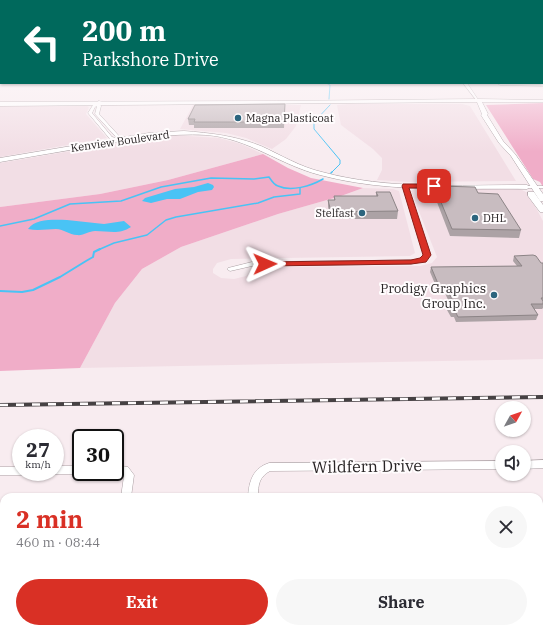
<!DOCTYPE html>
<meta charset="utf-8">
<style>
body{margin:0;font-family:"IBM Plex Serif",serif;background:#f7f7f7;color:#2b2b33;height:100vh;display:flex;flex-direction:column;font-size:15px;white-space:nowrap}
*{box-sizing:border-box;margin:0}
p{font-size:13px;color:#7c7c81}
.icon{flex:none;width:22px;height:22px;fill:none;stroke:currentColor;stroke-width:2;stroke-linecap:round;stroke-linejoin:round}
.map{position:relative;flex:1;overflow:hidden}
.details{position:absolute;left:0px;top:493px;width:543px;height:140px;display:flex;flex-direction:column;background:#fff;border-radius:12px 12px 0 0;box-shadow:0 1px 3px #0004}
.details>*{flex:none}
.banner{position:absolute;left:0px;top:0px;width:543px;height:84px;box-shadow:0 1px 3px #0004;background:#00695c;color:#fff;overflow:hidden}
.needle{width:26px;rotate:50deg}
.controls{position:absolute;left:495px;top:401px;display:grid;gap:8px}
.controls a{display:grid;place-items:center;width:36px;height:36px;border-radius:50%;background:#fff;box-shadow:0 1px 3px #0004;font-size:20px}
.speed{position:absolute;left:12px;top:429px;display:flex;gap:8px;font-size:20px;font-weight:700;text-align:center}
.speed>*{display:grid;place-content:center;width:52px;height:52px;border-radius:50%;background:#fff;box-shadow:0 1px 3px #0004;line-height:1}
.speed small{font-size:10px;font-weight:400}
.speed .limit{border:2px solid #111;border-radius:6px;background:#fff;color:#111}
.pin{position:absolute;display:grid;place-items:center;width:34px;height:34px;color:#fff;margin:-17px;border-radius:8px;box-shadow:0 2px 6px #0006}
.me{position:absolute;width:44px;margin:-22px;rotate:89deg;stroke-linejoin:round;filter:drop-shadow(0 0 3px #0008)}
.turn{display:flex;align-items:center;gap:14px;height:84px;padding:0 16px;font-size:18px}
.turn .icon{width:52px;height:52px;stroke-width:2.5}
.turn b{display:block;font-size:28px;line-height:34px}
.round{display:grid;place-items:center;flex:none;width:42px;height:42px;border-radius:21px;background:#f7f7f7}
.overview{display:flex;align-items:center;justify-content:space-between;height:68px;padding:0 16px}
h1{font-size:24px;font-weight:700;line-height:30px;color:#d93025}
.cta{display:flex;gap:8px;margin-top:auto;padding:8px 16px}
.cta a{flex:1;height:46px;border-radius:24px;background:#d93025;color:#fff;font-size:16px;font-weight:700;line-height:46px;text-align:center}
.cta a+a{background:#f7f7f7;color:#2b2b33}
.map>svg:first-child{display:block}
.built{fill:#f2dee5}
.green{fill:#f0adc8}
.water{fill:#49c3f5}
.lines{fill:none;stroke-linecap:round;stroke-linejoin:round}
.stream-far2{stroke:#49c3f5;stroke-width:1}
.stream-far1{stroke:#49c3f5;stroke-width:1.5}
.stream{stroke:#49c3f5;stroke-width:2}
.minor-casing{stroke:#aa9fa3;stroke-width:1}
.tertiary-casing{stroke:#aa9fa3;stroke-width:1}
.secondary-casing{stroke:#aa9fa3;stroke-width:1}
.motorway-casing{stroke:#aa9fa3;stroke-width:1}
.minor{fill:#fff;fill-rule:evenodd}
.tertiary{fill:#fff;fill-rule:evenodd}
.secondary{fill:#fff;fill-rule:evenodd}
.motorway{fill:#fff;fill-rule:evenodd}
.rail-casing{stroke:#464143;stroke-width:4}
.rail{stroke:#fffcfd;stroke-width:2.5;stroke-dasharray:8;stroke-linecap:butt}
.wall{fill:#aca2a5}
.building{fill:#c8bcc0;stroke:#8c8486}
.route{fill:#d93025;stroke:#8d1f18}
.poi-dot{fill:#2c657e;stroke:#fffcfd;stroke-width:1.5}
.labels{text-anchor:middle;dominant-baseline:central;stroke-width:4;stroke-linejoin:round;paint-order:stroke}
.far-poi-label{font-size:11px;fill:#282425;stroke:#fffcfd;text-anchor:start}
.far-street-label{font-size:11px;fill:#282425;stroke:#fffcfd}
.poi-label{font-size:13px;fill:#282425;stroke:#fffcfd;text-anchor:end}
.near-street-label{font-size:16px;fill:#282425;stroke:#fffcfd}
</style>
<div class="map">
<svg width="543" height="633" viewBox="0 0 543 633">
<rect width="100%" height="100%" fill="#f8ecf0"/>
<g class="built">
<path d="M349,104H462L470,106L516,181L408,182L377,180L382,170V158L373,149L341,125L337,105Z"/>
<path d="M193,105H301L296,126L286,139L272,149L246,138L226,133L180,129Z"/>
<path d="M0,106H87L89,107L86,114L107,138L0,157Z"/>
<path d="M174,135L219,138L241,144L263,154L168,180L100,194L0,207V163L160,136Z"/>
<path d="M419,187L520,189L528,193L543,221V359L80,368L115,303L142,269L181,247L278,214L341,196L363,188L393,189L399,191L415,253L410,256L231,259L217,263L213,269V273L221,278L234,279L246,276L252,270L260,267L420,266L432,263L437,257L411,191Z"/>
<path d="M0,607H4V629H143V633H0Z"/>
</g>
<g class="green">
<path d="M543,103V187L540,182L533,179L486,105Z"/>
<path d="M263,154L288,168L311,178L363,188L341,196L278,214L181,247L142,269L115,303L80,368L0,371V207L100,194L168,180Z"/>
<rect x="143" y="629" width="174" height="4"/>
</g>
<g class="water">
<path d="M208,183L213,185L214,187L212,190L198,192L180,199H167L151,203L142,201L145,198L175,189L194,187Z"/>
<path d="M67,220L104,224L124,221L131,227C119,235 109,231 95,231C89,231 83,236 77,235C69,235 64,229 56,229C47,229 38,231 28,229C36,218 55,220 67,220Z"/>
</g>
<g class="lines">
<g class="stream-far2">
<path d="M326,83L330,85L329,99"/>
<path d="M330,105L314,122V129L340,160V164L331,173"/>
</g>
<g class="stream-far1">
<path d="M331,173L332,172"/>
<path d="M0,226L34,219L70,204L121,201L161,187L211,178L254,179L269,177C271,180 274,185 278,186C291,192 311,186 323,179"/>
<path d="M98,250L114,243L147,235L166,220L176,217L258,203L274,197L300,194V188"/>
</g>
<path class="stream" d="M0,291L22,292L33,290L60,277L86,261L93,257L94,252L100,249"/>
<g class="minor-casing">
<g id="minor">
<path d="M463,83H467L479,101H477Z"/>
<path d="M99,101L102,102L100,104L101,106L99,114L119,136L118,141L110,139L88,113L93,105ZM97,106L95,114L116,137V138L112,137L92,113L95,107Z"/>
<path d="M403,185L407,186L430,255L425,261L411,264L252,266L230,271L227,269L228,268L252,262L411,260L421,259L424,255L403,186Z"/>
<path d="M527,186H543V188H529L527,187Z"/>
<path d="M543,460V468L524,469V461Z"/>
<path d="M502,461V469L270,471C259,477 258,485 258,497H248C249,481 253,468 269,463Z"/>
<path d="M115,465L128,467L134,475L131,497H121L124,476L122,474L112,472H115Z"/>
<path d="M55,466H81V472H85L81,474H55L51,472H55Z"/>
<path d="M0,467H21V472H25L24,474L21,475H0Z"/>
<rect x="0" y="585" width="4" height="12"/>
<path d="M543,601V614L539,616V603Z"/>
<path d="M435,629H451L453,633H437Z"/>
<path d="M516,629H529L527,633H514Z"/>
</g>
</g>
<g class="tertiary-casing">
<path id="tertiary" d="M184,131C211,133 236,136 261,146C281,155 300,167 322,172C388,190 459,185 527,185L530,187L527,189C458,188 387,193 320,175C280,165 248,138 206,135C170,133 134,139 98,145C66,151 33,156 0,162V158L149,133Z"/>
</g>
<g class="secondary-casing">
<g id="secondary">
<path d="M478,99L543,100V102H482L488,114L487,115L503,141L515,154L543,194V201H540L511,156L499,143L481,115L482,114L477,102L0,106V102L276,101Z"/>
<path d="M528,192H534L543,205V212H540L528,196Z"/>
</g>
</g>
<g class="motorway-casing">
<g id="motorway">
<rect x="0" y="63" width="1" height="3"/>
<path d="M542,82L543,86L500,85L497,83Z"/>
</g>
</g>
<use href="#minor" class="minor"/>
<use href="#tertiary" class="tertiary"/>
<use href="#secondary" class="secondary"/>
<use href="#motorway" class="motorway"/>
<g class="rail-casing">
<path id="rail" d="M0,405L543,397"/>
</g>
<use href="#rail" class="rail"/>
</g>
<g class="wall">
<path d="M285,104L284,128H194V125H189L188,119Z"/>
<path d="M437,186L478,193L521,230L519,238L450,236L435,197Z"/>
<path d="M376,192L398,211L397,219H331L328,207V200H334V196H376Z"/>
<path d="M514,256L541,263H543V308L542,309H534L538,315L536,320L456,322L454,317H451L447,310L449,302L444,291H438L430,272L431,267L517,266L513,261Z"/>
</g>
<g class="building">
<path d="M285,104L284,122H194L195,119H188L195,105Z"/>
<path d="M437,186L475,187L478,193L498,194L521,230L452,229L436,190H439Z"/>
<path d="M376,192H390L398,211L331,212L328,200H335L334,196H378Z"/>
<path d="M533,255L536,256L541,263H543V298H541L543,301V304H531L538,315L458,317L455,311H452L449,304H452L450,299H452L445,286H439L431,267L522,266L514,256Z"/>
</g>
<linearGradient id="sky" x2="0" y2="1"><stop stop-color="#68baed"/><stop offset="0.41" stop-color="#fcf6f8"/><stop offset="1" stop-color="#fcf6f8" stop-opacity="0"/></linearGradient>
<rect width="543" height="152" fill="url(#sky)"/>
<path class="route" d="M403,184H434L437,186L434,188H409L431,255L426,262L411,264L265,266L261,264L265,262L411,260L420,258L423,255L402,186Z"/>
<g class="poi-dot">
<circle cx="238" cy="118" r="4"/>
<circle cx="362" cy="213" r="4"/>
<circle cx="475" cy="218" r="4"/>
<circle cx="494" cy="295" r="4"/>
</g>
<g class="labels">
<g class="far-poi-label">
<text x="246" y="118">Magna Plasticoat</text>
<text x="354" y="213" text-anchor="end">Stelfast</text>
<text x="483" y="218">DHL</text>
</g>
<g class="far-street-label">
<text transform="translate(120 141) rotate(-8)">Kenview Boulevard</text>
</g>
<g class="poi-label">
<text x="486" y="288">Prodigy Graphics<tspan x="486" dy="15">Group Inc.</tspan></text>
</g>
<g class="near-street-label">
<text transform="translate(367 466) rotate(-1)">Wildfern Drive</text>
</g>
</g>
</svg>
<div class="controls">
<a><svg class="needle" viewBox="-14 -14 28 28"><path d="M0-13l5 13h-10z" fill="#e53935"/><path d="M0 13l5-13h-10z" fill="#7c7c81"/></svg></a>
<a><svg class="icon" aria-label="sound" viewBox="0 0 24 24"><path d="M4 9h4l5-4v14l-5-4H4zM17 9q2 3 0 6"/></svg></a>
</div>
<div class="speed"><div>27<small>km/h</small></div><div class="limit">30</div></div>
<div class="pin" style="left:434px;top:186px;background:#d93025"><svg class="icon" aria-label="arrive" viewBox="0 0 24 24"><path d="M6 21V4h12l-3 4 3 4H6"/></svg></div>
<svg class="me" style="left:265px;top:264px" viewBox="-20 -20 40 40"><path d="M0-17L14 15 0 8-14 15z" fill="#d93025" stroke="#fff" stroke-width="4"/></svg>
<div class="banner">
<div class="turn"><svg class="icon" aria-label="left" viewBox="0 0 24 24"><path d="M17 20v-9H6M10 6l-5 5 5 5"/></svg><div><b>200 m</b>Parkshore Drive</div></div>
</div>
<section class="details">
<div class="overview"><div><h1>2 min</h1><p>460 m · 08:44</p></div><a class="round"><svg class="icon" aria-label="close" viewBox="0 0 24 24"><path d="M6 6l12 12M18 6L6 18"/></svg></a></div>
<div class="cta"><a>Exit</a><a>Share</a></div>
</section>
</div>
